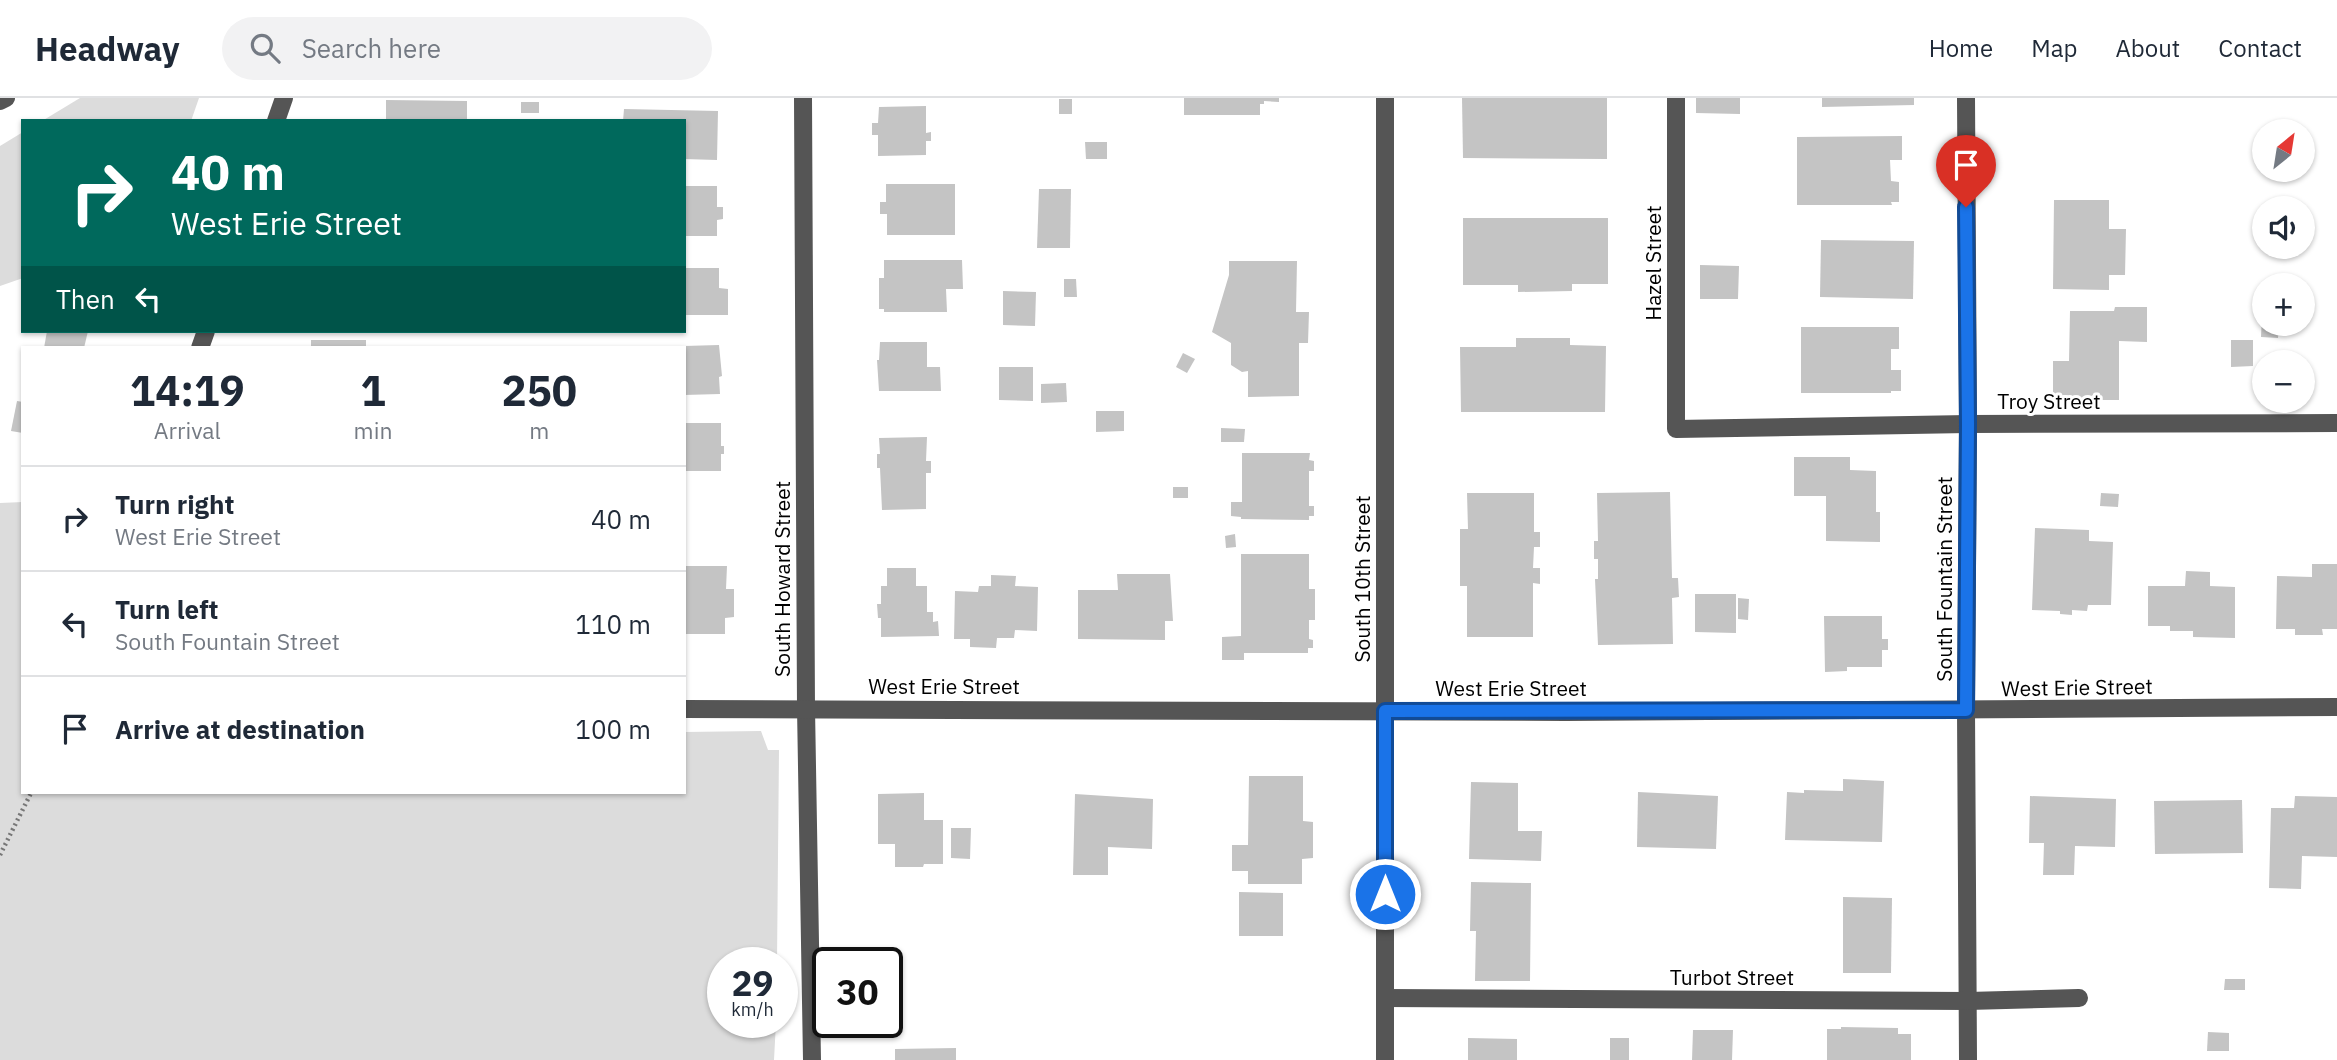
<!DOCTYPE html>
<meta charset="utf-8">
<style>
body{margin:0;font-family:"IBM Plex Sans",sans-serif;background:#f2f2f3;color:#1f2937;height:100vh;display:flex;flex-direction:column;font-size:26px;white-space:nowrap}
*{box-sizing:border-box;margin:0}
p{font-size:23px;color:#747a83}
.icon{flex:none;width:38px;height:38px;fill:none;stroke:currentColor;stroke-width:2;stroke-linecap:round;stroke-linejoin:round}
.map{position:relative;flex:1;overflow:hidden}
.drawer{position:absolute;left:21px;top:248px;width:665px;height:448px;display:flex;flex-direction:column;background:#fff;border-radius:0px;box-shadow:0 2px 5px #0004}
.drawer>*{flex:none}
.guide{position:absolute;left:21px;top:21px;width:665px;height:214px;border-radius:0px;box-shadow:0 2px 5px #0004;background:#00695c;color:#fff;overflow:hidden}
.needle{width:46px;rotate:30deg}
.tools{position:absolute;left:2252px;top:21px;display:grid;gap:14px}
.tools a{display:grid;place-items:center;width:63px;height:63px;border-radius:50%;background:#fff;box-shadow:0 2px 5px #0004;font-size:35px}
.speed{position:absolute;left:707px;top:849px;display:flex;gap:14px;font-size:35px;font-weight:700;text-align:center}
.speed>*{display:grid;place-content:center;width:91px;height:91px;border-radius:50%;background:#fff;box-shadow:0 2px 5px #0004;line-height:1}
.speed small{font-size:18px;font-weight:400}
.speed .limit{border:4px solid #111;border-radius:10px;background:#fff;color:#111}
.pin{position:absolute;display:grid;place-items:center;width:60px;height:60px;color:#fff;margin:-72px -30px;border-radius:50% 50% 50% 0;rotate:-45deg;box-shadow:0 0 7px #0007}
.pin .icon{rotate:45deg}
.me{position:absolute;width:77px;margin:-38px;rotate:0deg;stroke-linejoin:round;filter:drop-shadow(0 0 5px #0008)}
.turn{display:flex;align-items:center;gap:24px;height:147px;padding:0 35px;font-size:32px}
.turn .icon{width:91px;height:91px;stroke-width:2.5}
.turn b{display:block;font-size:49px;line-height:60px}
.then{display:flex;align-items:center;height:66px;padding:0 35px;background:#0003;gap:14px;font-size:26px}
.eta{display:flex;justify-content:space-evenly;align-items:center;height:119px;text-align:center}
.eta b{font-size:42px;font-weight:800;line-height:49px}
ul{padding:0;list-style:none}
li{display:flex;align-items:center;gap:21px;height:105px;padding:0 35px;border-top:2px solid #e0e1e3}
li div{flex:1}
li b{display:block;font-size:26px}
li em{font-style:normal}
header{display:flex;align-items:center;gap:42px;box-sizing:border-box;height:98px;padding:0 35px;background:#fff;border-bottom:2px solid #e0e1e3}
header strong{font-size:33px}
nav{display:flex;gap:38px;margin-inline-start:auto;font-size:24px}
.search{width:490px;height:63px;background:#f2f2f3;display:flex;align-items:center;gap:18px;box-sizing:border-box;padding:0 24px;border-radius:38px;color:#747a83;font-size:26px}
.map>svg:first-child{display:block}
.green{fill:#dcdcdc}
.building{fill:#c4c4c4}
.lines{fill:none;stroke-linecap:round;stroke-linejoin:round}
.path{stroke:#777;stroke-width:4.5;stroke-dasharray:2 3.5;stroke-linecap:butt}
.minor{stroke:#555;stroke-width:18}
.route-casing{stroke:#114b97;stroke-width:18}
.route{stroke:#1a73e8;stroke-width:12}
.labels{text-anchor:middle;dominant-baseline:central;stroke-width:6;stroke-linejoin:round;paint-order:stroke}
.street-label{font-size:21px;fill:#000;stroke:#fff}
</style>
<header>
<strong>Headway</strong>
<div class="search"><svg class="icon" aria-label="search" viewBox="0 0 24 24"><circle cx="10" cy="10" r="6"/><path d="M15 15l6 6"/></svg>Search here</div>
<nav><a>Home</a><a>Map</a><a>About</a><a>Contact</a></nav>
</header>
<div class="map">
<svg width="2337" height="962" viewBox="0 0 2337 962">
<rect width="100%" height="100%" fill="#fff"/>
<g class="green">
<path d="M80,0H199L191,23H42Z"/>
<path d="M23,34V180L0,188V48Z"/>
<path d="M23,404V695H684V634L761,633L768,652H779L777,864H723V924H776L774,962H0V405Z"/>
</g>
<g class="building">
<path d="M1184,0H1279V4L1264,3V6H1260V17H1184Z"/>
<path d="M1462,0H1607V61L1463,60Z"/>
<path d="M1696,0H1740V16L1696,15Z"/>
<path d="M1822,0H1914V7L1822,9Z"/>
<rect x="1059" y="1" width="13" height="15"/>
<path d="M386,2L467,3V23H386Z"/>
<rect x="521" y="4" width="18" height="11"/>
<path d="M926,8V35L931,34V43H926V57L878,58V37H872V25H878L879,9Z"/>
<path d="M624,11L718,13L717,62L684,61V23H623Z"/>
<path d="M1902,38V62H1890L1891,83L1899,84V104H1891L1892,107H1797V39Z"/>
<path d="M1085,44H1107V61H1086Z"/>
<path d="M886,86H955V137H887V116H880V104H886Z"/>
<path d="M684,88H717V109H723V121L717,122V138H684Z"/>
<path d="M1039,91H1071L1070,150H1037Z"/>
<path d="M2054,102H2109V131H2126L2125,177H2109V192L2053,191Z"/>
<path d="M1463,120H1608V186H1572V193L1518,194V187H1463Z"/>
<path d="M1821,142L1914,143L1913,201L1820,199Z"/>
<path d="M884,162H962L963,191H946L947,214H884V211H879V180H884Z"/>
<path d="M1229,163H1297L1296,214H1309L1308,245H1299V298L1248,299V273L1242,274L1231,267V245L1212,234L1229,177Z"/>
<path d="M1700,167L1739,168L1738,201H1700Z"/>
<path d="M684,170H719V190L728,191V217H684Z"/>
<path d="M1064,181H1076L1077,199H1064Z"/>
<path d="M1003,193L1036,194L1035,228L1003,227Z"/>
<path d="M2115,209H2147V244L2119,243V302H2053V263H2069L2070,213H2114Z"/>
<path d="M2262,216H2264V226H2279L2278,240L2261,239Z"/>
<path d="M1801,229H1899V251H1891V272H1901V293H1891V295H1801Z"/>
<path d="M47,233H88L84,250H44Z"/>
<path d="M1516,240H1570V247L1606,248L1605,314H1461L1460,249H1516Z"/>
<rect x="311" y="242" width="55" height="8"/>
<path d="M2231,242H2253V268L2231,269Z"/>
<path d="M880,244H927V269H940L941,293H879L877,262H879Z"/>
<path d="M719,247L722,278L719,279L720,296L684,297V248Z"/>
<path d="M1183,255L1195,261L1187,275L1176,269Z"/>
<path d="M999,269H1033V303L999,302Z"/>
<path d="M1066,285L1067,304L1041,305V286Z"/>
<path d="M17,303L23,304V335L11,333Z"/>
<path d="M1096,313H1124V333L1096,334Z"/>
<path d="M684,325H721V348H724V356H721V373H684Z"/>
<path d="M1221,330L1245,331L1244,344H1221Z"/>
<path d="M927,339L926,363H931V375H926V411L882,412L880,370H877V356H880L879,340Z"/>
<path d="M1242,355H1310L1309,362L1314,363V373H1309V408H1314V418H1309V422L1241,421V419L1231,418V404H1242Z"/>
<path d="M1794,359H1850V372L1876,373V414H1880V444L1826,443V398H1794Z"/>
<rect x="1173" y="389" width="15" height="11"/>
<path d="M1670,394L1672,480H1678L1679,499L1672,500L1673,546L1598,547L1595,481H1598V461H1594V443H1598L1597,395Z"/>
<path d="M1467,395H1534V434H1540V449H1534L1533,470H1540V486L1533,485V539H1467V488H1460V431H1468Z"/>
<path d="M2101,395L2119,396L2118,409L2100,408Z"/>
<path d="M2035,430L2089,432V443L2113,444L2111,507H2088L2087,513L2072,512V517L2060,516V513L2032,512Z"/>
<path d="M1235,436L1236,449L1226,450L1225,438Z"/>
<path d="M1241,456H1309V491H1315V522H1309V541L1313,542V550H1308V555H1244V562H1222V539L1241,538Z"/>
<path d="M2312,466H2337V531H2322L2323,537H2295V531H2276L2277,478L2312,479Z"/>
<path d="M684,468H727L726,491H734V519L725,520V536H684Z"/>
<path d="M887,470H916V488H927V514H933V524L938,523L939,538L881,539V520H878L877,506H881V488H887Z"/>
<path d="M2186,473L2210,474V488L2235,489V540L2193,539V533H2170V528H2148V488H2185Z"/>
<path d="M1117,476H1170L1173,523H1165V542L1078,541V492H1118Z"/>
<path d="M991,477L1016,478L1015,488L1038,489L1037,533L1015,532L1014,540H997L996,550L970,549V541H954L955,493L978,494L979,488H991Z"/>
<path d="M1695,496H1736V535L1695,534Z"/>
<path d="M1738,500L1749,501L1748,522L1738,521Z"/>
<path d="M1824,518H1882V541H1888V552H1882V569H1847V573L1825,574Z"/>
<path d="M1249,678H1303V723L1313,724V760L1302,761V786H1248V773H1232V747H1248Z"/>
<path d="M1843,681L1884,683L1882,744L1785,742L1787,694L1804,695V692L1843,693Z"/>
<path d="M1471,684L1518,685V733H1542L1541,763L1469,761Z"/>
<path d="M1638,694L1718,698L1716,751L1637,749Z"/>
<path d="M924,695V722H943V766H924L923,769H895V746H878V696Z"/>
<path d="M1075,696L1153,701L1152,751L1108,749V777H1073Z"/>
<path d="M2030,698L2116,701L2115,749L2075,748L2074,777H2043L2044,745H2029Z"/>
<path d="M2295,698L2337,699V759L2302,758L2301,791L2269,790L2271,710H2294Z"/>
<path d="M2242,702L2243,755L2155,756L2154,703Z"/>
<path d="M951,730H971L970,761L951,760Z"/>
<path d="M1471,784L1531,785L1530,883H1475L1476,833H1470Z"/>
<path d="M1239,794L1283,795V838H1239Z"/>
<path d="M1843,799L1892,800L1891,875H1843Z"/>
<path d="M2225,881H2245V892H2224Z"/>
<path d="M1841,929L1898,930V936H1911V962H1827V931H1841Z"/>
<path d="M1693,932H1733L1732,962H1692Z"/>
<path d="M2208,934L2229,935V953H2207Z"/>
<path d="M1468,940L1517,941V962H1468Z"/>
<rect x="1610" y="940" width="19" height="22"/>
<path d="M956,950V962H895V951Z"/>
</g>
<g class="lines">
<path class="path" d="M0,757L31,695"/>
<g class="minor">
<path d="M803,0L806,610L812,962"/>
<path d="M1676,0V331L1968,326L2337,325"/>
<path d="M1966,0L1968,326L1966,612L1968,962"/>
<path d="M0,3L6,0"/>
<path d="M276,23L284,0"/>
<path d="M200,250L206,233"/>
<path d="M684,611L1565,614L2337,609"/>
<path d="M1385,900L1968,903L2079,900"/>
<path d="M1385,962V0"/>
</g>
</g>
<g class="lines">
<g class="route-casing">
<path id="route" d="M1385,796V613L1966,612L1968,326L1966,109"/>
</g>
<use href="#route" class="route"/>
</g>
<g class="labels">
<g class="street-label">
<text transform="translate(1653 165) rotate(-90)">Hazel Street</text>
<text x="2049" y="303">Troy Street</text>
<text transform="translate(782 481) rotate(-90)">South Howard Street</text>
<text transform="translate(1362 481) rotate(-90)">South 10th Street</text>
<text transform="translate(1944 481) rotate(-90)">South Fountain Street</text>
<text x="944" y="588">West Erie Street</text>
<text transform="translate(2077 589) rotate(-1)">West Erie Street</text>
<text x="1511" y="590">West Erie Street</text>
<text x="1732" y="879">Turbot Street</text>
</g>
</g>
</svg>
<div class="tools">
<a><svg class="needle" viewBox="-14 -14 28 28"><path d="M0-13l5 13h-10z" fill="#e53935"/><path d="M0 13l5-13h-10z" fill="#747a83"/></svg></a>
<a><svg class="icon" aria-label="sound" viewBox="0 0 24 24"><path d="M4 9h4l5-4v14l-5-4H4zM17 9q2 3 0 6"/></svg></a>
<a>+</a>
<a>−</a>
</div>
<div class="speed"><div>29<small>km/h</small></div><div class="limit">30</div></div>
<div class="pin" style="left:1966px;top:109px;background:#d93025"><svg class="icon" aria-label="arrive" viewBox="0 0 24 24"><path d="M6 21V4h12l-3 4 3 4H6"/></svg></div>
<svg class="me" style="left:1385px;top:796px" viewBox="-20 -20 40 40"><circle r="17" fill="#1a73e8" stroke="#fff" stroke-width="3"/><path d="M0-11L8 9 0 5-8 9z" fill="#fff"/></svg>
<div class="guide">
<div class="turn"><svg class="icon" aria-label="right" viewBox="0 0 24 24"><path d="M7 20v-9h11M14 6l5 5-5 5"/></svg><div><b>40 m</b>West Erie Street</div></div>
<div class="then">Then<svg class="icon" aria-label="left" viewBox="0 0 24 24"><path d="M17 20v-9H6M10 6l-5 5 5 5"/></svg></div>
</div>
<section class="drawer">
<div class="eta">
<div><b>14:19</b><p>Arrival</p></div>
<div><b>1</b><p>min</p></div>
<div><b>250</b><p>m</p></div>
</div>
<ul>
<li><svg class="icon" aria-label="right" viewBox="0 0 24 24"><path d="M7 20v-9h11M14 6l5 5-5 5"/></svg><div><b>Turn right</b><p>West Erie Street</p></div><em>40 m</em></li>
<li><svg class="icon" aria-label="left" viewBox="0 0 24 24"><path d="M17 20v-9H6M10 6l-5 5 5 5"/></svg><div><b>Turn left</b><p>South Fountain Street</p></div><em>110 m</em></li>
<li><svg class="icon" aria-label="arrive" viewBox="0 0 24 24"><path d="M6 21V4h12l-3 4 3 4H6"/></svg><div><b>Arrive at destination</b></div><em>100 m</em></li>
</ul>
</section>
</div>
